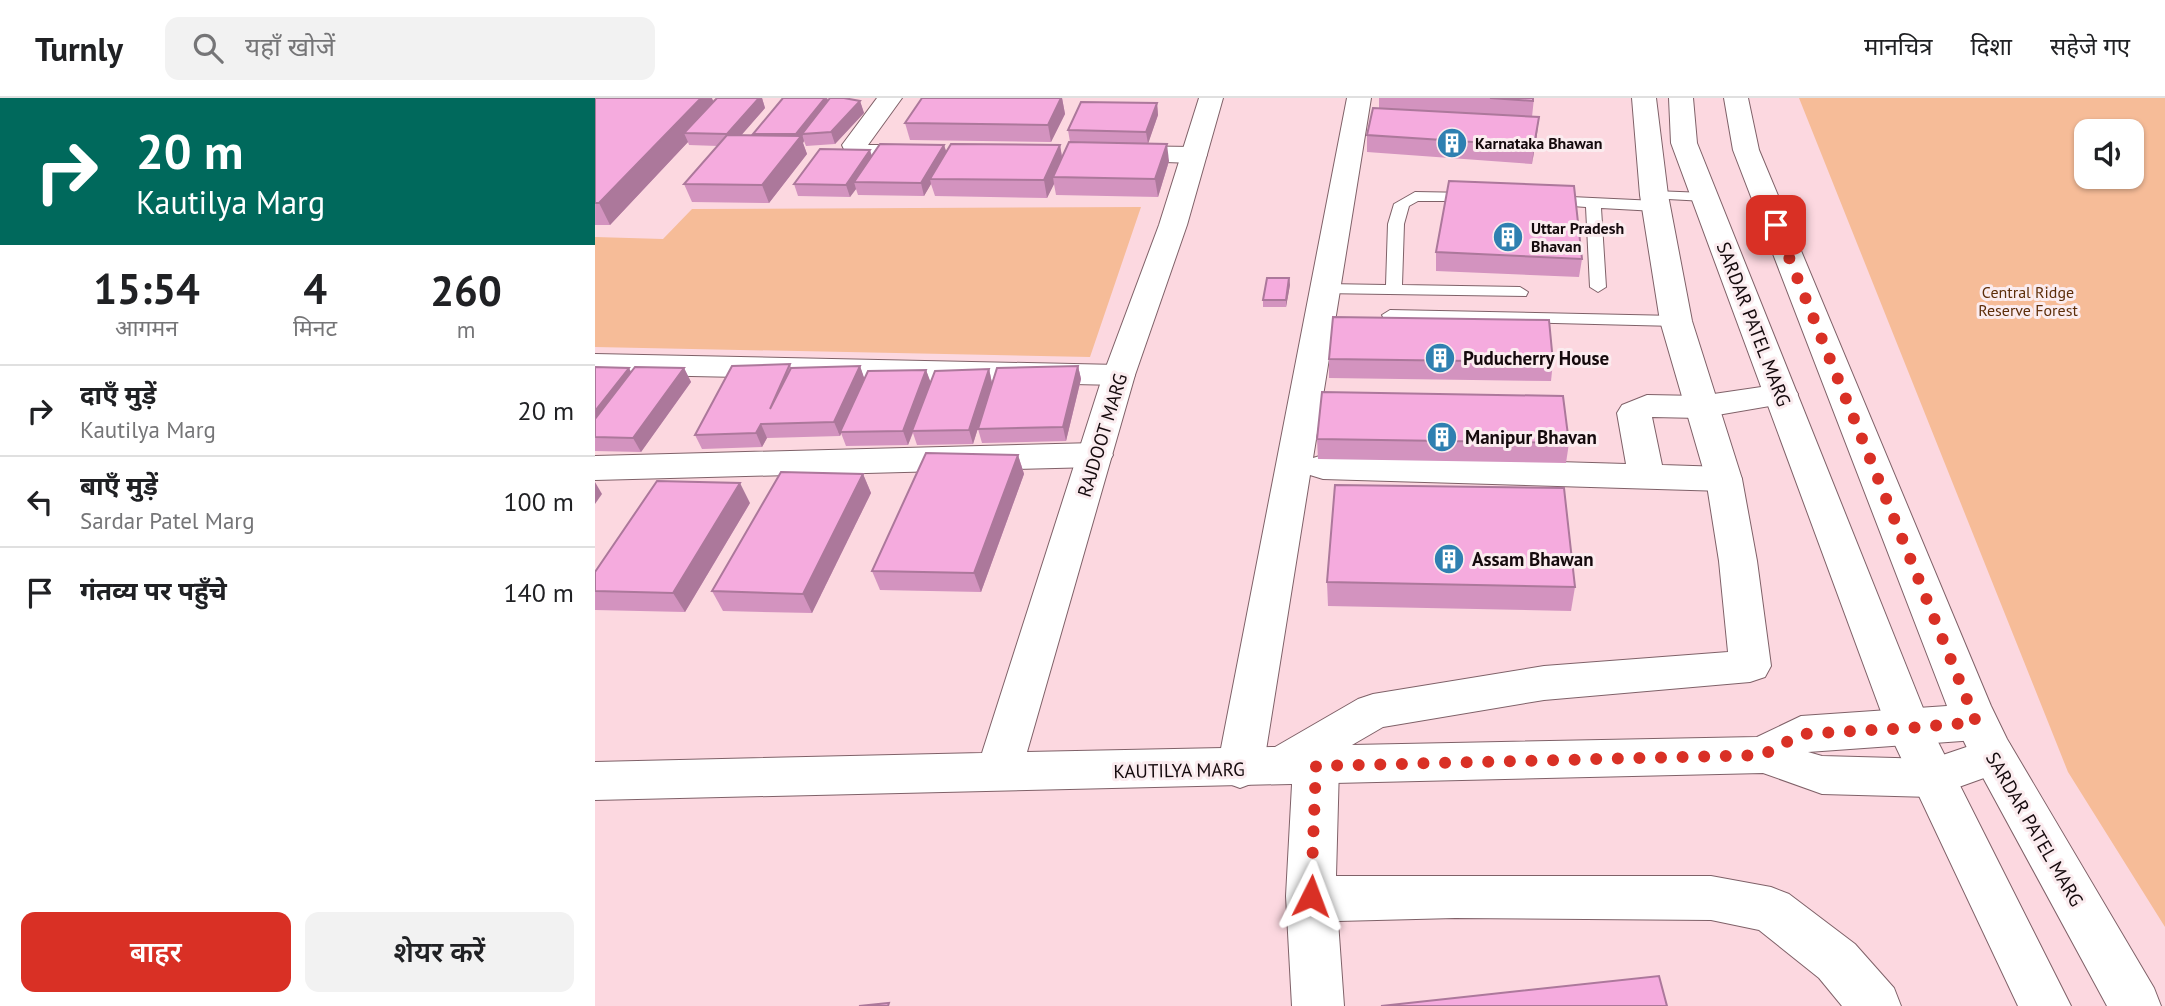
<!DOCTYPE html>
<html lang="hi">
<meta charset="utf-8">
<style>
body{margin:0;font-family:"PT Sans","Noto Sans Devanagari",sans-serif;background:#f2f2f2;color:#202124;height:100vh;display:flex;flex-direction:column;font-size:26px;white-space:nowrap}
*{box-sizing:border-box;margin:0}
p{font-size:23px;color:#757577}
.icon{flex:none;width:38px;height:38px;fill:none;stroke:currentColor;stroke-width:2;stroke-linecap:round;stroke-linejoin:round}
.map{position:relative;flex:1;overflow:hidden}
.details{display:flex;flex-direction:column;background:#fff;width:595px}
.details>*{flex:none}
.banner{background:#00695c;color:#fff;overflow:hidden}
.controls{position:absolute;left:1479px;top:21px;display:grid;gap:14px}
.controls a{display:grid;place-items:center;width:70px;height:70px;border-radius:14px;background:#fff;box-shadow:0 2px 5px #0004;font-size:35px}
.pin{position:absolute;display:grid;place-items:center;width:60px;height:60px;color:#fff;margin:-30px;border-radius:14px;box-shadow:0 4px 10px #0006}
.me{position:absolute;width:77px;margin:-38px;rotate:3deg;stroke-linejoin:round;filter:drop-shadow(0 0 5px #0008)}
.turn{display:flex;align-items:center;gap:24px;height:147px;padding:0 21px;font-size:32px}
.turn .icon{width:91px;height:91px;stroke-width:2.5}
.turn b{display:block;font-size:49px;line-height:60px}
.eta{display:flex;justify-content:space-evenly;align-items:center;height:119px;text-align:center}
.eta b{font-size:42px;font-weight:600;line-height:49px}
.action{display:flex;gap:14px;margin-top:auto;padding:14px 21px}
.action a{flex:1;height:80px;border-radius:14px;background:#d93025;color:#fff;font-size:28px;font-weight:600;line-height:80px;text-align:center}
.action a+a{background:#f2f2f2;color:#202124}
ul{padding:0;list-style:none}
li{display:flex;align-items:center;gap:21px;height:91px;padding:0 21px;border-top:2px solid #e0e0e0}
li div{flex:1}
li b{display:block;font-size:26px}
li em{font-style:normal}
header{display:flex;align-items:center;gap:42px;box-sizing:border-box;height:98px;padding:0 35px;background:#fff;border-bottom:2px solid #e0e0e0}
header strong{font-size:33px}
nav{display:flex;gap:38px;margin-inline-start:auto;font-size:24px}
.search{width:490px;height:63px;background:#f2f2f2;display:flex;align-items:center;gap:18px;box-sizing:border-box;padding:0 24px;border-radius:14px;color:#757577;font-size:26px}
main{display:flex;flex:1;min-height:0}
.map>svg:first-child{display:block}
.green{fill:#f6bc98;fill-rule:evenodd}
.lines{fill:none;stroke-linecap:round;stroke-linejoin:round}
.service-casing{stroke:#7f6168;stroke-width:2}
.minor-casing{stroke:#7f6168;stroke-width:2}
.tertiary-casing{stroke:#7f6168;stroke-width:2}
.secondary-casing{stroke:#7f6168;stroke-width:2}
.service{fill:#fff;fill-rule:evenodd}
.minor{fill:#fff;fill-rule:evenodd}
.tertiary{fill:#fff;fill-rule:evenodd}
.secondary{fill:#fff;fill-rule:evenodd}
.wall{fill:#d393bf}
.shaded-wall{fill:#ac789b}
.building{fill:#f5abde;stroke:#ac789b;stroke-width:2}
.route{stroke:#d93025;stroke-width:12;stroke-dasharray:0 21.6}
.labels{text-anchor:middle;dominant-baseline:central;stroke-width:6;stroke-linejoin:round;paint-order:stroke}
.far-poi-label{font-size:16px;font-weight:bold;fill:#150a0d;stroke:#fbecef;text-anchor:start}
.far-park-label{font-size:16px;fill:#5d2e0a;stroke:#fbecef}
.street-label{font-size:19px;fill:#150a0d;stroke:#fbecef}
.poi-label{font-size:19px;font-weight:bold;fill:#150a0d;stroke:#fbecef;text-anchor:start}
</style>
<header>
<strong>Turnly</strong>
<div class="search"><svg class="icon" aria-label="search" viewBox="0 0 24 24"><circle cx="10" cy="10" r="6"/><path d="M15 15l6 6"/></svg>यहाँ खोजें</div>
<nav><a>मानचित्र</a><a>दिशा</a><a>सहेजे गए</a></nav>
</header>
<main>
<section class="details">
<div class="banner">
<div class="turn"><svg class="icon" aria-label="right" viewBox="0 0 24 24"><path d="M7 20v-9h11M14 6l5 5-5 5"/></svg><div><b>20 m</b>Kautilya Marg</div></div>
</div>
<div class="eta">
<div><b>15:54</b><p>आगमन</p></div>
<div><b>4</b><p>मिनट</p></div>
<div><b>260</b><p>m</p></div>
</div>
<ul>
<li><svg class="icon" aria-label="right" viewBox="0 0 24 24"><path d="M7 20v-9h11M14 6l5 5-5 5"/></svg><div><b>दाएँ मुड़ें</b><p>Kautilya Marg</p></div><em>20 m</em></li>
<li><svg class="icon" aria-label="left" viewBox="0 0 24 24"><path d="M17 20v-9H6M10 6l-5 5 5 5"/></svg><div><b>बाएँ मुड़ें</b><p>Sardar Patel Marg</p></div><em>100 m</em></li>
<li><svg class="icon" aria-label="arrive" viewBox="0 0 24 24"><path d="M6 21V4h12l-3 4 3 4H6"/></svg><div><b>गंतव्य पर पहुँचे</b></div><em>140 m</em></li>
</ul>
<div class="action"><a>बाहर</a><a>शेयर करें</a></div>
</section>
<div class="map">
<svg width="1570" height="908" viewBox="0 0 1570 908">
<rect width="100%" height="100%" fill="#fcd8e0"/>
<g class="green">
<path d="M1204,0H1570V829L1473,674ZM1491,33H1536V79H1491Z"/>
<path d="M546,109L495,259L0,249V139L68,141L97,111Z"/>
</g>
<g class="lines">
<g class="service-casing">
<g id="service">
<path d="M1059,93L1110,95L1117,99L1110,103L1054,100L1052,97Z"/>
<path d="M820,94L877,95L884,99L877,103H823L814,108L809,126L807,187L925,189L933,194L931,198L725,195L723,191L731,186L791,187L793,126L799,106Z"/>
<path d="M955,98L1061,103L1069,108L1061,113L1006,110L1011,189L1003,194L995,189L991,109L950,106L947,103L950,100Z"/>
<path d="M795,212L1081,218L1090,223L1081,228L789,221L787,217Z"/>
</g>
</g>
<g class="minor-casing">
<g id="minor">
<path d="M282,0H307L273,47H331L340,49L344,55L340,61L270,63L252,58L247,47Z"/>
<path d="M752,0H776L718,360L728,357L1031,366L1022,315L1027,307L1052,297L1105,298L1186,286L1198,289L1203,296L1198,303L1186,306L1105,320L1057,319L1067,367L1129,369L1142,372L1147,381L1142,390L1129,393L728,381L715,377L668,671L661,684L645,690L629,684L622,671Z"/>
<path d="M521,48L599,49L608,51L612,57L608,63L599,65L512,62L508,56L512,50Z"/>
<path d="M0,256L524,267L536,270L540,277L536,284L524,287L0,276Z"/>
<path d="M500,345L513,349L518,357L513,365L500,369L0,382V358Z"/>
<path d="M721,649L737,655L744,668L741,778H1116L1176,789L1194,796L1260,846L1299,890L1306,908H1247L1224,880L1164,832L1116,822L860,820L743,823L749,908H697L691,798L698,668L705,655Z"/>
</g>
</g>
<g class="tertiary-casing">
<path id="tertiary" d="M604,0H628L592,127L540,277L432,654L680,649L763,601L778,596L949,568L1133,554L1124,463L1111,381L1065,223L1045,97L1037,0H1061L1073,97L1097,223L1147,381L1162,463L1176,568L1170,579L1155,584L949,602L788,629L757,647L1162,639L1206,618L1381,606L1396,612L1403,624L1396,636L1381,642L1213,654L1227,658L1336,661L1398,640L1414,645L1420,658L1414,671L1336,699L1227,696L1168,675L0,702V664L387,655L508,277L564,127Z"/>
</g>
<g class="secondary-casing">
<g id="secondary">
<path d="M1074,0H1098L1102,45L1336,630L1476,908H1423L1292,630L1076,45Z"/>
<path d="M1129,0H1153L1164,52L1396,608L1412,641L1559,890L1566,908H1512L1373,652L1352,608L1138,52Z"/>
</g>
</g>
<use href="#service" class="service"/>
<use href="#minor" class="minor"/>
<use href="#tertiary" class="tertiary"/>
<use href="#secondary" class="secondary"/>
</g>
<g class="wall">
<path d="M0,0L118,4L122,0H167L170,10L146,37L159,38L158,36L232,0L233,2L265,3L269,15L240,46L211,48L209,43L208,45L212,56L174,105L97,104L89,86L123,48L94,47L93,44L15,127H0Z"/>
<path d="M327,0H467L470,16L456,44L315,42L310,25Z"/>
<path d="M784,0H939L937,19L942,36L937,66L772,54V37L853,14L784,10Z"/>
<path d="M562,5L563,17L553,45L574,63L563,99L461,97L459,86L452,100L340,98L336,86L329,98L263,97L261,91L255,99L203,98L199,86L277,58L349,47L351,53L465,47L467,59L475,44L473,32Z"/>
<path d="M841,154L987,161L984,179L841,173Z"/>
<path d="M694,180L695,187L691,209H668V202Z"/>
<path d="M734,261L958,264L956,283L734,280Z"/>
<path d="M195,266L196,270L265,268L269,281L331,272L335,284L394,271L397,285L483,268L486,281L471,343L387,345L383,331L394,295L378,346L322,347L318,335L313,347L251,348L246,335L245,338L172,340L167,349L107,351L100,337Z"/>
<path d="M0,269L36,274L89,270L96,284L46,354L0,353Z"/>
<path d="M722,341L974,345L971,365L723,361Z"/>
<path d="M423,357L429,376L386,494L285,492L277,473Z"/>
<path d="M268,376L276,395L217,515L128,513L117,493Z"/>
<path d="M155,405L90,514L0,512V474Z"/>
<path d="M732,484L980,489L976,513L733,508Z"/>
</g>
<g class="shaded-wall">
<path d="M106,0H117L122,13L89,35L93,44L15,127L4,105Z"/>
<path d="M164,0H167L170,10L137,48L132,36Z"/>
<path d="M230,0H232L236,10L207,36L209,43L208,45L212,56L174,105L167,87L203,42L201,36Z"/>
<path d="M466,0H467L470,16L456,44L453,27Z"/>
<path d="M265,3L269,15L240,46L236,34Z"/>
<path d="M562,5L563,17L553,46L551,34Z"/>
<path d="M944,19L942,36L937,66L939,48Z"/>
<path d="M572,46L574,63L563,99L560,81Z"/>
<path d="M349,47L353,59L335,81L336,86L329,98L326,85Z"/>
<path d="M465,47L468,65L458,79L459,86L452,100L449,82Z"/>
<path d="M275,52L279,64L259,84L261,91L255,99L251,87Z"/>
<path d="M694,180L695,187L691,209V202Z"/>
<path d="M265,268L270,282L245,338L239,324Z"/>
<path d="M483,268L486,281L471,343L468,329Z"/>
<path d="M34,270L41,283L0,337V313Z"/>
<path d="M89,270L96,284L46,354L38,340Z"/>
<path d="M394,271L397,285L378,346L374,332Z"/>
<path d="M331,272L336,285L313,347L308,333Z"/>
<path d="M166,326L172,340L167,349L161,335Z"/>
<path d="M423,357L429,376L386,494L379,475Z"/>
<path d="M268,376L276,395L217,515L208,496Z"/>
<path d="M0,384L7,396L0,406Z"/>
<path d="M145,385L155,405L90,514L78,495Z"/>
</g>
<g class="building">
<path d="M0,0H106L4,105H0Z"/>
<path d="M122,0H164L132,36L89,35Z"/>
<path d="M188,0H230L201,36H158Z"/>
<path d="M235,0H249L265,3L236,34L207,36Z"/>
<path d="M327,0H466L453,27L310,25Z"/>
<path d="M895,0H938V3Z"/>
<path d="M486,4L562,5L551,34L473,32Z"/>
<path d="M778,10L944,19L939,48L772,37Z"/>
<path d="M132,37L206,38L167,87L89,86Z"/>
<path d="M474,44L572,46L560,81L458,79Z"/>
<path d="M285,46L349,47L326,85L259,84Z"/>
<path d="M356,46L465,47L449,82L335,81Z"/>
<path d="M225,51L275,52L251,87L199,86Z"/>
<path d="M854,83L979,88L987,161L841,154Z"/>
<path d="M672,180H694L691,202H668Z"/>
<path d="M738,219L954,222L958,264L734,261Z"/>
<path d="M195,266L175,311L196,270L265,268L239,324L166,326L161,335L100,337L137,268Z"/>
<path d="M483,268L468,329L383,331L402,270Z"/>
<path d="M0,269L34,270L0,313Z"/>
<path d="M40,269L89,270L38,340L0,339V321Z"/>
<path d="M394,271L374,332L317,333L340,273Z"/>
<path d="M331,272L308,333L245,334L273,273Z"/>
<path d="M727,294L968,298L974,345L722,341Z"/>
<path d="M331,355L423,357L379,475L277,473Z"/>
<path d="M186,374L268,376L208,496L117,493Z"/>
<path d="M62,383L145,385L78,495L0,493V474Z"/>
<path d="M740,387L969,390L980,489L732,484Z"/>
<path d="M1064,878L1072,908H786Z"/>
<path d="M294,905L293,908H264Z"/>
</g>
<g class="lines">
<path class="route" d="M716,798L721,668L1168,657L1206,636L1314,630L1381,624L1181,127"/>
</g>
<defs>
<g id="building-disc" transform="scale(1.575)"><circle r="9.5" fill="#2f80b1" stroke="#fbecef"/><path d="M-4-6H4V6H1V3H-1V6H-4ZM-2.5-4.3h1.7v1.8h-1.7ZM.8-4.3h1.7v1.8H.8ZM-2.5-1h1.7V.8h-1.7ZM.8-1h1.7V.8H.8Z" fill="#fff"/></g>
</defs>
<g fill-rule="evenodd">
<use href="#building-disc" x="857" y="45"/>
<use href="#building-disc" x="913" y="139"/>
<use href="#building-disc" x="845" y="260"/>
<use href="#building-disc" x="847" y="339"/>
<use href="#building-disc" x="854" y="461"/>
</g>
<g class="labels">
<g class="far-poi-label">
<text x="880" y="45">Karnataka Bhawan</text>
<text x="936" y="130">Uttar Pradesh<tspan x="936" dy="18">Bhavan</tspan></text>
</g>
<g class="far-park-label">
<text x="1433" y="194">Central Ridge<tspan x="1433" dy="18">Reserve Forest</tspan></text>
</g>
<g class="street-label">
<text transform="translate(1159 226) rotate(69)">SARDAR PATEL MARG</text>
<text transform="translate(507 337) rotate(-73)">RAJDOOT MARG</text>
<text transform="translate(584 672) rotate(-1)">KAUTILYA MARG</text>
<text transform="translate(1440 731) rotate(60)">SARDAR PATEL MARG</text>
</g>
<g class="poi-label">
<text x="868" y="260">Puducherry House</text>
<text x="870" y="339">Manipur Bhavan</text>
<text x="877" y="461">Assam Bhawan</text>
</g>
</g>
</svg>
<div class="controls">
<a><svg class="icon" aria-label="sound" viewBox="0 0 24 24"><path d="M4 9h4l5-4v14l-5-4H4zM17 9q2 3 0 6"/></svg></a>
</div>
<div class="pin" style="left:1181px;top:127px;background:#d93025"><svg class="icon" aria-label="arrive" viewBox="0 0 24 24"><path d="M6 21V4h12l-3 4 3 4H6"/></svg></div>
<svg class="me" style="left:716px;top:798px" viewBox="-20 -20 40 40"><path d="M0-17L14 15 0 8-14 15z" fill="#d93025" stroke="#fff" stroke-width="4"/></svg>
</div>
</main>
